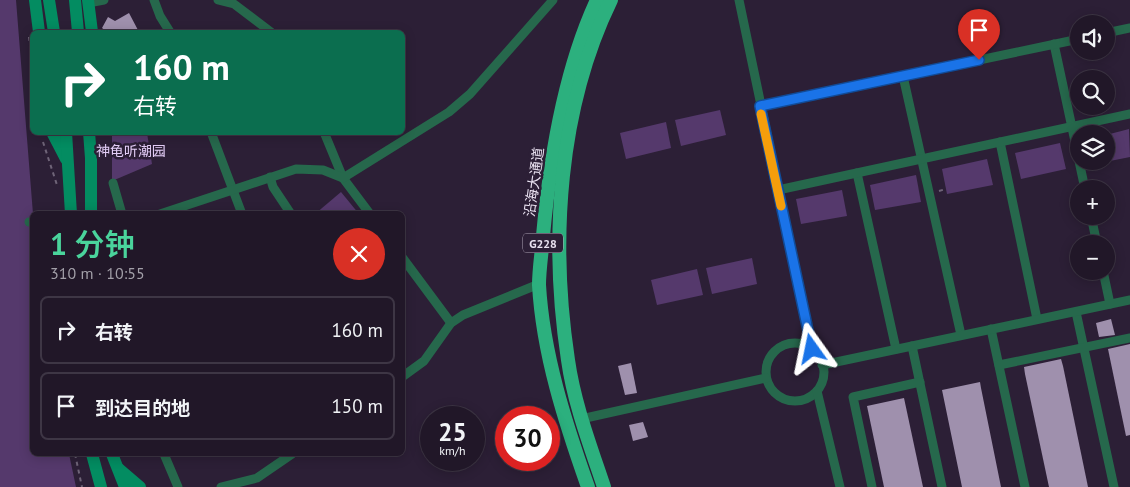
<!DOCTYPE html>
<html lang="zh">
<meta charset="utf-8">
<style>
body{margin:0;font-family:"PT Sans","Noto Sans SC",sans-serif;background:#292030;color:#f1f3f6;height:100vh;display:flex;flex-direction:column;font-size:19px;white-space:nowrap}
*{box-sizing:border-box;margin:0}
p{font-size:16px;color:#a29fa8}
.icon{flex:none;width:28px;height:28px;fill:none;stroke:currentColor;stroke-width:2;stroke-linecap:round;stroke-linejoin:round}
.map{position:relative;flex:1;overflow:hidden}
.side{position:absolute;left:30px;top:211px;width:375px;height:245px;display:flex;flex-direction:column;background:#211728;border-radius:8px;box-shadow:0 2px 12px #0003,0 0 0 1px #3e3645}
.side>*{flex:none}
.hud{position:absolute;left:30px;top:30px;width:375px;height:105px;border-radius:8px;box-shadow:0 2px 12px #0003,0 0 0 1px #3e3645;background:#0b6e4f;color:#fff;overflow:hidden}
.tools{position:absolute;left:1070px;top:15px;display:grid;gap:10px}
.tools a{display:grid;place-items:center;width:45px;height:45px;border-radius:50%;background:#211728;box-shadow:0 2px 12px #0003,0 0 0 1px #3e3645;font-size:25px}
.speed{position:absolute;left:420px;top:406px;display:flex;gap:10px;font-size:25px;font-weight:700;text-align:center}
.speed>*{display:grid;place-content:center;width:65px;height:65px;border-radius:50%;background:#211728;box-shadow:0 2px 12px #0003,0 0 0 1px #3e3645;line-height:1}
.speed small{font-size:12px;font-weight:400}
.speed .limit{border:8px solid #d22;background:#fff;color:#111}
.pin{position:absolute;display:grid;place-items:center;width:42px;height:42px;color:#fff;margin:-51px -21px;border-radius:50% 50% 50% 0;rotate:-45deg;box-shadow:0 0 5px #0007}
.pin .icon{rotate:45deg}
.me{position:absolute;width:55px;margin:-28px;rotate:348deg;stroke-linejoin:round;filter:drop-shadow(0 0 4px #0008)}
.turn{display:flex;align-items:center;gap:18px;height:105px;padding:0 20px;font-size:22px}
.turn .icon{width:65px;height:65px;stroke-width:2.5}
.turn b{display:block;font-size:35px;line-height:42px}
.round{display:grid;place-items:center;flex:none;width:52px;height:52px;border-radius:26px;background:#292030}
.head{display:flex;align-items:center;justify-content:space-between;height:85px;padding:0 20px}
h1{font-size:30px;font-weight:600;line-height:38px;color:#4ad49c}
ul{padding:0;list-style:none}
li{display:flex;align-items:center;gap:15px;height:68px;margin:0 10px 8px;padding:0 10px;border:2px solid #3e3645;border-radius:8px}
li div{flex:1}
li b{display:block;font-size:19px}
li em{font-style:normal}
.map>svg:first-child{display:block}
.green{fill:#55396c}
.building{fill:#9f90ad}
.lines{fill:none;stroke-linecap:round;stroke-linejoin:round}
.path{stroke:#6f6478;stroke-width:2;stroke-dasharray:4 4;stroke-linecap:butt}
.minor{stroke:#26684c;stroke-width:9}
.secondary{stroke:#038c61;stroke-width:12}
.trunk{stroke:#2cb07e;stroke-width:14}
.route-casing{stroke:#114b97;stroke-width:12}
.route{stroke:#1a73e8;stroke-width:9}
.slow{stroke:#f59e0b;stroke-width:9}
.labels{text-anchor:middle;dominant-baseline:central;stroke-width:5;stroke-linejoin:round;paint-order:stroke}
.shield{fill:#2c1f36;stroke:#b1a8b9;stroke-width:1}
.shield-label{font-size:12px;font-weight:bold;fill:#eae2f1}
.park-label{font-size:14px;fill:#e3cdf6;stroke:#2c1f36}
.street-label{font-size:14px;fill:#eae2f1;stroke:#2c1f36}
</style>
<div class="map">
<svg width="1130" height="487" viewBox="0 0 1130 487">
<rect width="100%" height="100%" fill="#2c1f36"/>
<g class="green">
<path d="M0,0H16L33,214L32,454H69L76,487H0Z"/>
<path d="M720,110L726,135L681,146L675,120Z"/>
<path d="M666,122L671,148L626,159L620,133Z"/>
<path d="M1129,129L1130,157L1090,165L1089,161H1106V135Z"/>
<path d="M112,133H147L152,164L112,181Z"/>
<path d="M1060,143L1066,169L1021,179L1015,153Z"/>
<path d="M987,159L993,185L947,194L942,169Z"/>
<path d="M916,175L921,202L875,210L870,185Z"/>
<path d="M842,190L847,216L801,224L796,199Z"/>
<path d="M341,192L359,214H315Z"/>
<path d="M752,258L757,284L712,294L706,268Z"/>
<path d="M697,269L703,295L657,305L651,280Z"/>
</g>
<g class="building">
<path d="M129,13L139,32H107L102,28L108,17L115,21Z"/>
<path d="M1111,319L1115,335L1099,337L1096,323Z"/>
<path d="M1130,344V435L1126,436L1108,349Z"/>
<path d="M1061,359L1063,366L1088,487H1049L1025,374L1024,367Z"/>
<path d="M631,363L637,393L625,395L618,366Z"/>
<path d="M980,382L981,388L1001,487H962L942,390Z"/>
<path d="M904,398L923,487H884L867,406Z"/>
<path d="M643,422L648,437L633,441L629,425Z"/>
</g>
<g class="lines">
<g class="path">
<path d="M29,37L32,62"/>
<path d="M43,142L57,185"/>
<path d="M939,191L946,189"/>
<path d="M58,214V207"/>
<path d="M75,454L82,487"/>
</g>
<g class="minor">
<path d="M154,0L160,16L170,32"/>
<path d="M218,0L234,4L271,32"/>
<path d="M739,0L812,349"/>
<path d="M88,3L104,0"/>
<path d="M1106,33L1130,28"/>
<path d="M1054,44L1079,160"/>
<path d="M903,76L961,335"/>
<path d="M760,106L1079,39"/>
<path d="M211,132L242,214"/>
<path d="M324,132L343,178L370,214"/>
<path d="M1000,142L1037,319"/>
<path d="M1079,161L1085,189"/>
<path d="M857,173L896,349"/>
<path d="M270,177L273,187L291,214"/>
<path d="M113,183L122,214"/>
<path d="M778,190L1130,114"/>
<path d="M160,214L296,169L323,170L343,178L449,112L470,94L553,0"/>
<path d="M1091,216L1097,244"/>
<path d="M29,222H32"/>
<path d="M402,257L451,323"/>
<path d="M1103,271L1110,304"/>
<path d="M1076,312L1114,487"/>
<path d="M991,329L1025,487"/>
<circle cx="795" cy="372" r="29"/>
<path d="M912,346L942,487"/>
<path d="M822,365L1130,300"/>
<path d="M999,365L1130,338"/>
<path d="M402,377L424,361L451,323L463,315L539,284"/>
<path d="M817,391L840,487"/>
<path d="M581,419L766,378"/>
<path d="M164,454L178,487"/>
<path d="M221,487L257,478L292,454"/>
<path d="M872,487L853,397L920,382"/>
</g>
<g class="secondary">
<path d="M35,0L39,32"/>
<path d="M49,0L54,32"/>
<path d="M75,0L78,32"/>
<path d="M88,0L92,32"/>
<path d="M52,132L66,159"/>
<path d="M66,132L71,214"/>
<path d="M89,132L91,158V214"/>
<path d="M92,454L101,487"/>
<path d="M112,454L125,487"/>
<path d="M119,469L140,487"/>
</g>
<g class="trunk">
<path d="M588,487C565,422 543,354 539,285C539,269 542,252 543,236C550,158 564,71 597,0"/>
<path d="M604,487C590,445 574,403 568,360C550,241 558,109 611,0"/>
</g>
</g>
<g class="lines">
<g class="route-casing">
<path id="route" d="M812,349L760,106L979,60"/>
</g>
<use href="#route" class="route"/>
<path class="slow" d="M761,114L781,206"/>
</g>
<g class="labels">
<rect class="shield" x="523" y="233.5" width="40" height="19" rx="4"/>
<g class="shield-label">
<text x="543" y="243">G228</text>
</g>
<g class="park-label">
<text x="131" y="151">神龟听潮园</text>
</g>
<g class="street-label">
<text transform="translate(534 182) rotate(-82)">沿海大通道</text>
</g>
</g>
</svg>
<div class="tools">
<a><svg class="icon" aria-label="sound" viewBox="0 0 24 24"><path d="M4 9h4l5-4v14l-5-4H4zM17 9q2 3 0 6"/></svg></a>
<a><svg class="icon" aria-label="search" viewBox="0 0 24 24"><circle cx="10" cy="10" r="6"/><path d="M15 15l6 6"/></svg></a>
<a><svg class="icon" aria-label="layers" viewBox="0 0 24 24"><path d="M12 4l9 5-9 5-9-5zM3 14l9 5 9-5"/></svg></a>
<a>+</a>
<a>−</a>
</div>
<div class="speed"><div>25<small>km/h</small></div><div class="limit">30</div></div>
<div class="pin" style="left:979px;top:60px;background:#d93025"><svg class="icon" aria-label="arrive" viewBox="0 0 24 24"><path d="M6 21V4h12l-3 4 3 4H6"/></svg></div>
<svg class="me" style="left:812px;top:349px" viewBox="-20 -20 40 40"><path d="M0-17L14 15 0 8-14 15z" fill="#1a73e8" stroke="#fff" stroke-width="4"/></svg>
<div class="hud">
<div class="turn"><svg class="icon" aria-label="right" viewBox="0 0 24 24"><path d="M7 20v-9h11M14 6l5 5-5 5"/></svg><div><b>160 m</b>右转</div></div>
</div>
<section class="side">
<div class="head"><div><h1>1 分钟</h1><p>310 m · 10:55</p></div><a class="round" style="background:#d93025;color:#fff"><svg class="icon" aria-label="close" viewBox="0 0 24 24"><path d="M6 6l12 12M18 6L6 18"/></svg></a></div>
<ul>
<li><svg class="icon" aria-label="right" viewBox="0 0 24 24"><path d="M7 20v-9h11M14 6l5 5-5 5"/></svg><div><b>右转</b></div><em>160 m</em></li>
<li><svg class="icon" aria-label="arrive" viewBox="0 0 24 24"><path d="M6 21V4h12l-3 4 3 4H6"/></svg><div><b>到达目的地</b></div><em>150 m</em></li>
</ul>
</section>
</div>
